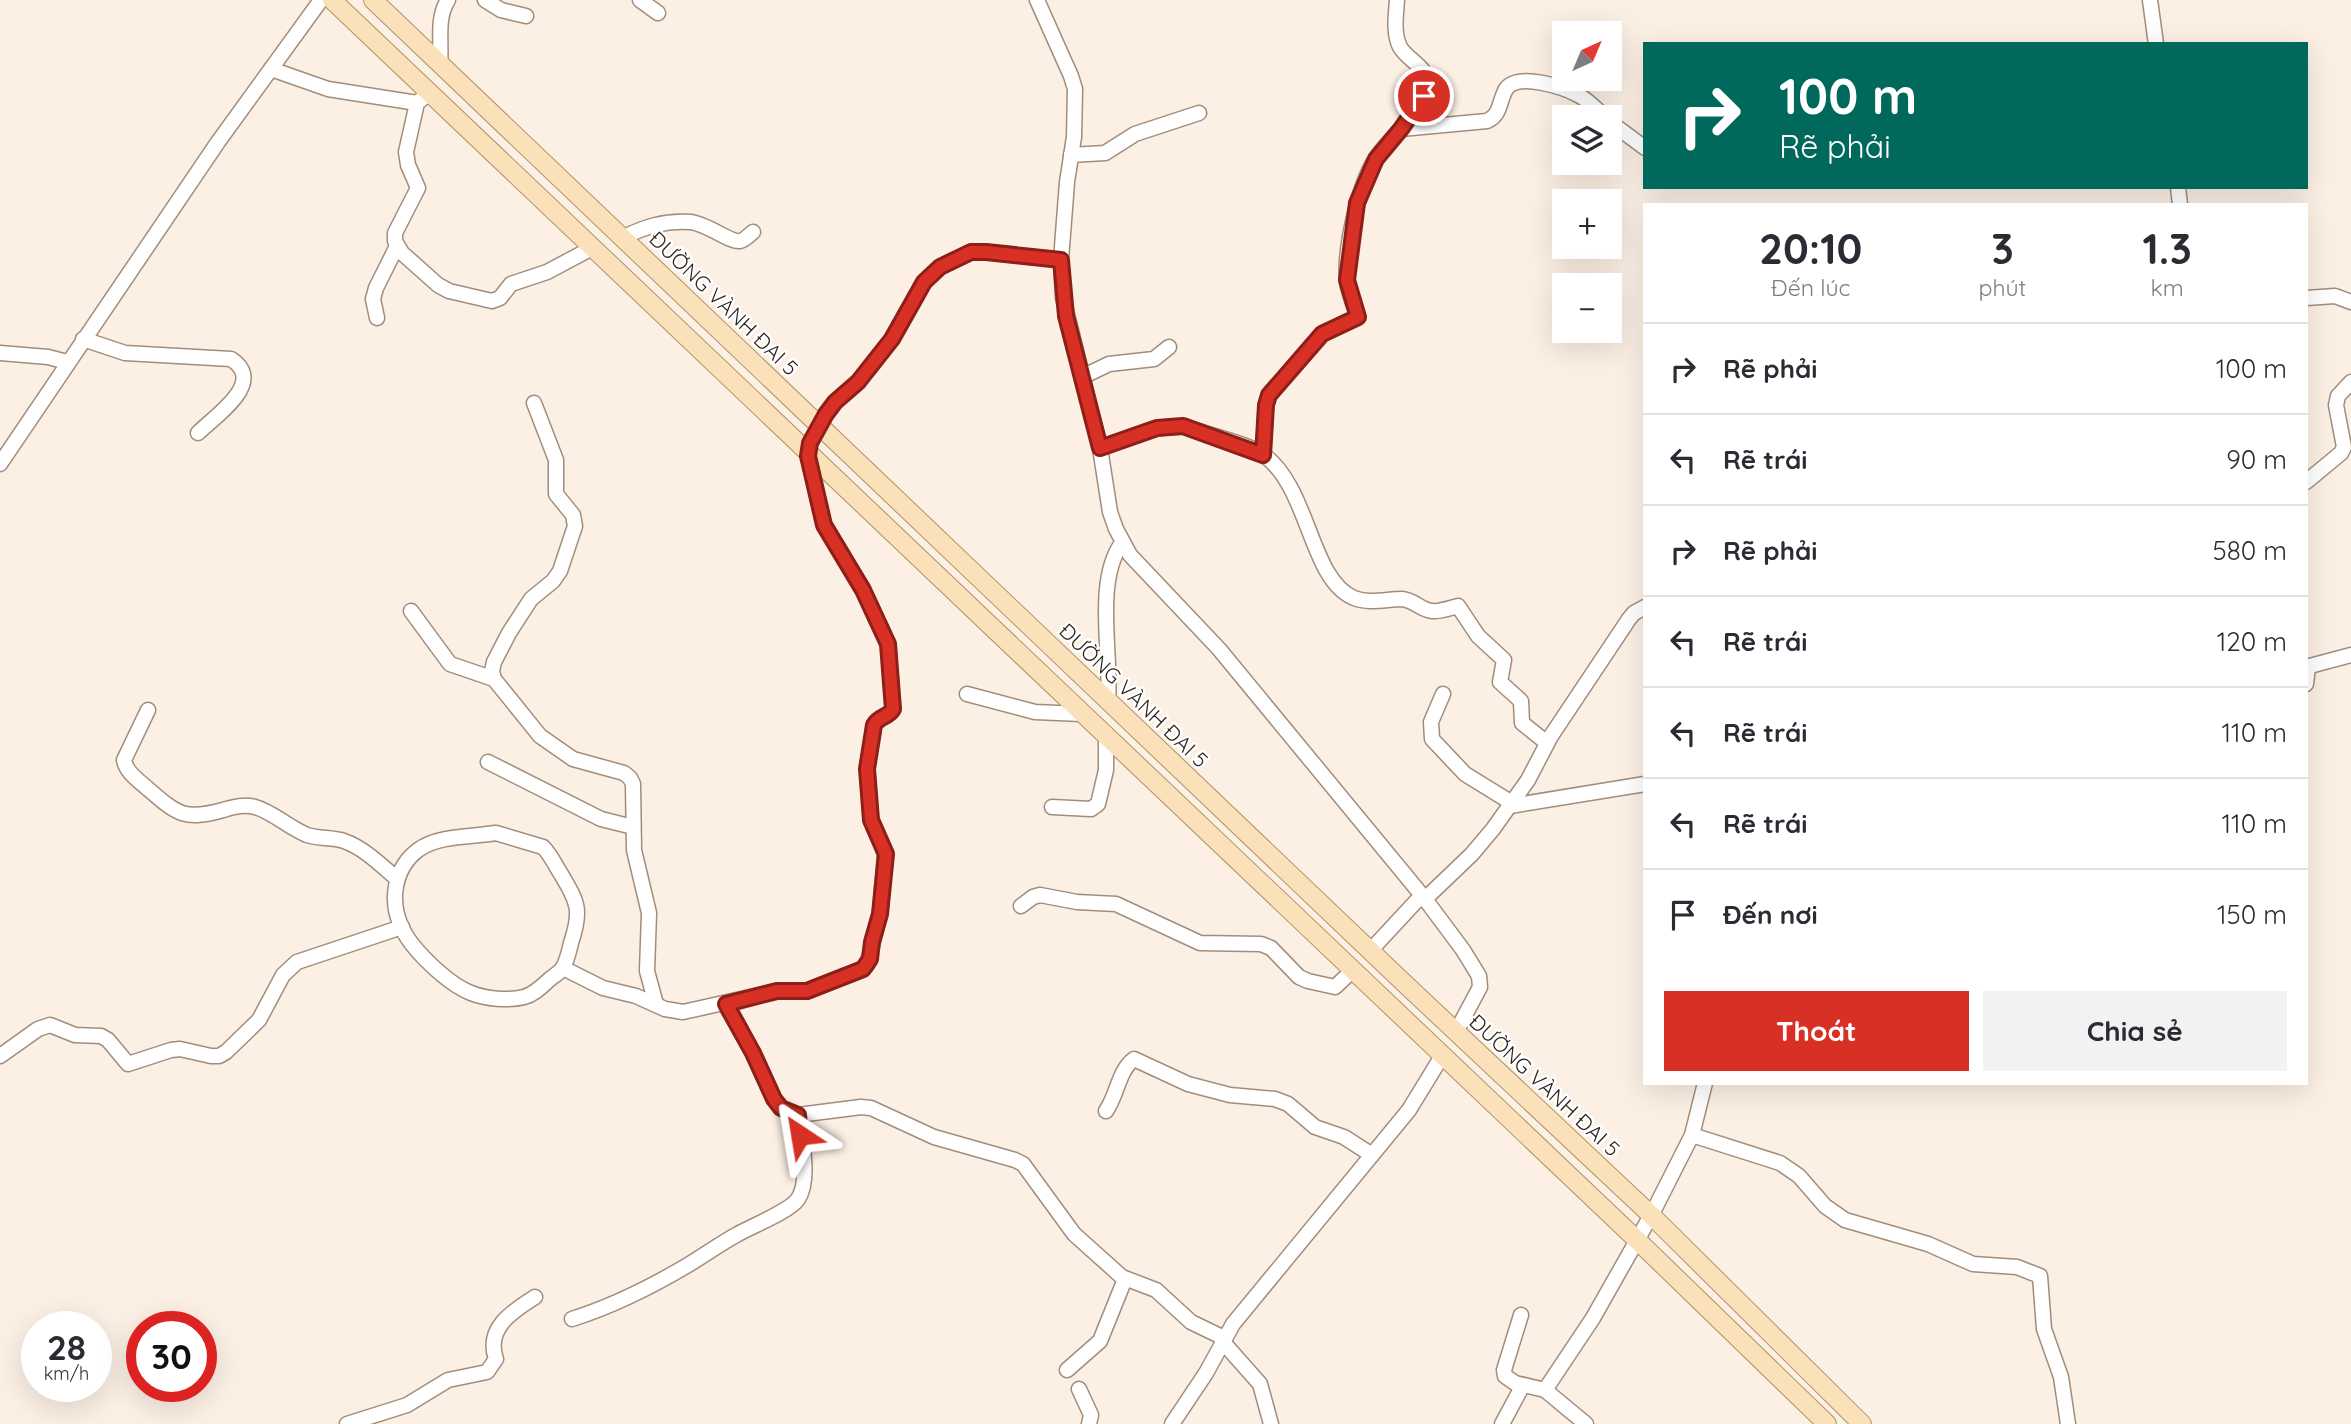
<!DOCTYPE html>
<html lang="vi">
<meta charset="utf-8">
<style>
body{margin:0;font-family:Quicksand,sans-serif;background:#f2f2f3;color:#2b2b33;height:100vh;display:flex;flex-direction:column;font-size:26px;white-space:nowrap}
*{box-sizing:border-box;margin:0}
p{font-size:23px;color:#7c7c81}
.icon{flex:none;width:38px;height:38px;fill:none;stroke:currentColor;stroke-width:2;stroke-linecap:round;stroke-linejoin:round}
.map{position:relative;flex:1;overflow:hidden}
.side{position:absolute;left:1643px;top:203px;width:665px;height:882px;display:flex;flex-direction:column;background:#fff;border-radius:0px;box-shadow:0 7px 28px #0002}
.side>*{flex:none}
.top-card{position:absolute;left:1643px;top:42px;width:665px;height:147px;border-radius:0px;box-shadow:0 7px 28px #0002;background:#00695c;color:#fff;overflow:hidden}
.needle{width:46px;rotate:44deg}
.tools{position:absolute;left:1552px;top:21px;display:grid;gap:14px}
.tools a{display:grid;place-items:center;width:70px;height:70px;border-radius:0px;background:#fff;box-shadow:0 7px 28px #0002;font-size:35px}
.speed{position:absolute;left:21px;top:1311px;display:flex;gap:14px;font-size:35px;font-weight:700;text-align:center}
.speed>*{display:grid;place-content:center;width:91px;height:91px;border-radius:50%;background:#fff;box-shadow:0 7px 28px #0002;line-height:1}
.speed small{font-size:18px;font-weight:400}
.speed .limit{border:10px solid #d22;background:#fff;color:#111}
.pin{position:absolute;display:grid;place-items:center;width:60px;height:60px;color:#fff;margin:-30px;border:4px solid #fff;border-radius:50%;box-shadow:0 2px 7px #0007}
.me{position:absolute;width:77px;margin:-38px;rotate:327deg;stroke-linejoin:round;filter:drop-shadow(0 0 5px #0008)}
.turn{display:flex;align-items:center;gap:24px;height:147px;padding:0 21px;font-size:32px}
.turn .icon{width:91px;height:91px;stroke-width:2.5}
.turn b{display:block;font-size:49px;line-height:60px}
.eta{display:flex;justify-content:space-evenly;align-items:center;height:119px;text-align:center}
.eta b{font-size:42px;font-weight:700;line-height:49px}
.button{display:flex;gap:14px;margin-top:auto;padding:14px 21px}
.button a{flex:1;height:80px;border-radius:0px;background:#d93025;color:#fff;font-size:28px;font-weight:700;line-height:80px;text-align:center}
.button a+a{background:#f2f2f3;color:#2b2b33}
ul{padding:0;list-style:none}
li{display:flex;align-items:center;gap:21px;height:91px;padding:0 21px;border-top:2px solid #e1e1e2}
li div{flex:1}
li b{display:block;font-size:26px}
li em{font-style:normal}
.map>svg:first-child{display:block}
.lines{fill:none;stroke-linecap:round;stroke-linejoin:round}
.minor-casing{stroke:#a18d7d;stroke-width:17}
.major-casing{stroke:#af9264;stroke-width:20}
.minor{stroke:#fff;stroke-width:14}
.major{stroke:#fae1b9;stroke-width:18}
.route-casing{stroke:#8d1f18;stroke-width:18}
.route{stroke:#d93025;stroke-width:12}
.labels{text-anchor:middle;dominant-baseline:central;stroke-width:5;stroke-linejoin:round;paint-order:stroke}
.street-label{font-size:21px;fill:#2b231c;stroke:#fff}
</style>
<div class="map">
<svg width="2351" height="1424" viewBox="0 0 2351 1424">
<rect width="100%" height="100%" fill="#fcefe4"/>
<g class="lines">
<g class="minor-casing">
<g id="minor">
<path d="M485,0L501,10L526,16"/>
<path d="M640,0L658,13"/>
<path d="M1037,0L1071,76L1075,89L1074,137L1067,182L1061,260L1063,298L1100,448L1110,512L1116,529L1130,555L1219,649L1425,899L1463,950L1479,976L1480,987L1456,1032"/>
<path d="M2150,0L2156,44"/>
<path d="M440,64C442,44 436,18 448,0"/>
<path d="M271,69L328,89L417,103"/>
<path d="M429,93L417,103L406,152L408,165L418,188L395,233V241L402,253L438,285L449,291L492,301L500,298L511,284L547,272L592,248"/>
<path d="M1610,122L1645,148"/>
<path d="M1401,129L1487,121C1501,115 1499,101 1506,89C1518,72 1564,87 1580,96C1589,101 1597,110 1605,117"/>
<path d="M1071,155L1105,153L1135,134L1199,113"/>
<path d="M2178,187L2180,205"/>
<path d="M622,238C644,227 665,220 690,222C706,223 731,243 740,241C745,240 749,235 753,232"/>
<path d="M2306,298L2335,296L2351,302"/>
<path d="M377,318L373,299L376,288L397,246"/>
<path d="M83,339L125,353L231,359C267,382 216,415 198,433"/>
<path d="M0,353L48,357L67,362"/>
<path d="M1082,377L1109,364L1154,359L1169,347"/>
<path d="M534,403L556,460V494L573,515L575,526L560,571L553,581L531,599L509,633L494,662L492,671L494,679L540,736L573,759L624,773L630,778L633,784L634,850L649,913L647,971L656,1004"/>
<path d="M1100,448L1157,428L1183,426C1204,434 1247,443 1264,455C1310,489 1310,580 1354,598C1369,604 1387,599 1402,599C1414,600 1421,610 1432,611C1440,612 1450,608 1458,606L1478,636L1504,660L1500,682L1521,701L1522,723L1547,743"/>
<path d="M1263,455L1266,405L1269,395L1322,334L1358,317C1354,306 1349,294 1347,282C1344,249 1359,180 1379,154C1393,135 1424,109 1427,85C1430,68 1407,60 1400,47C1393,34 1396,14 1397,0"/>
<path d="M0,464L218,142L321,0"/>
<path d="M2306,482L2341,453L2344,447L2336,405L2338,396L2351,382"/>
<path d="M411,611L450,664L494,679"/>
<path d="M2306,667L2351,655"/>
<path d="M2306,684L2308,667"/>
<path d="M967,694L1035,712L1082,714"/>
<path d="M1443,694L1431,722L1432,739L1465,774L1512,803"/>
<path d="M1108,701C1112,655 1094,581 1122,543"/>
<path d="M148,710L124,760C126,772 138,780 147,788C177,814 184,821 223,810C234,807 244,804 255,807C273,812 289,828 307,835C319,839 333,837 344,841C364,848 381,865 396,878"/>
<path d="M488,762L601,819L633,827"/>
<path d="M1510,806L1645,784"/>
<path d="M1052,807L1091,809L1098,804L1106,770V737"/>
<path d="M496,833L543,847C551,855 555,865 561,874C578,903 582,910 571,943C569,951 567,962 562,969C560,972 554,976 550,979C542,986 535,994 524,997C508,1001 486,999 471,993C448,984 412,950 402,928C389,901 394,868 418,850C438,835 472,837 496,833Z"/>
<path d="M1425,899L1472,854L1493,829L1528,780L1551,736L1629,619L1634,613L1645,607"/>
<path d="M1021,906L1033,897L1040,895L1077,902L1116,904L1200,943L1261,944L1271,948L1299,977L1308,981L1335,987L1352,971"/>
<path d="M1370,951L1422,895"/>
<path d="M563,968L603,988L636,996L665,1009L683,1012L777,991H807L863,969L867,965L880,914L885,854L871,820L867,769L874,725C879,716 889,718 893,709L888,644L863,590L824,525L808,456L810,443L826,414L835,402L858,382L892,339L924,282L940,267L971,252H986L1061,260"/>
<path d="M725,1004L753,1053L774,1099L781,1108L798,1115L861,1107L871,1108L934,1137L1015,1160L1023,1164L1074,1234L1122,1277L1156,1290L1191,1322L1224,1338"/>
<path d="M0,1056L38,1029L50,1025L75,1035L101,1036L108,1040L128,1064L171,1050L180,1049L211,1056H219L226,1052L259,1020L283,975L297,962L402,927"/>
<path d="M1106,1111C1118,1094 1118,1071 1134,1059L1188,1084L1230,1095L1275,1099L1288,1104L1315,1127L1344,1137L1372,1155"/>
<path d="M1692,1135L1780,1163L1799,1176L1825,1206L1845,1220L1928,1244L1973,1264L2017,1267L2040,1276L2044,1329L2061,1377L2068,1424"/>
<path d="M1521,1315L1504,1370L1505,1376L1515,1383L1545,1390L1586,1424"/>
<path d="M572,1319C613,1306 651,1287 688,1265C705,1255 721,1243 738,1234C752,1226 790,1211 798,1199C811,1180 801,1137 798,1115"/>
<path d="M1222,1341L1260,1384L1271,1424"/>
<path d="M1067,1370L1100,1341L1125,1279"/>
<path d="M1079,1389L1091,1415L1089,1424"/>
<path d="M1545,1390L1593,1318L1653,1212L1692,1135L1705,1083"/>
<path d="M347,1424L407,1405L448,1380L487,1372L496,1359C485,1328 513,1311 535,1297"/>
<path d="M1172,1424L1206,1373L1233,1324L1409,1110L1442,1056"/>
<path d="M1502,1424L1523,1385"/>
</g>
</g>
<g class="major-casing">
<g id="major">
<path d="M332,0L1637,1240L1827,1424"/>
<path d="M373,0L1403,982L1651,1215L1862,1424"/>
</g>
</g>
<use href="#minor" class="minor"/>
<use href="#major" class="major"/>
</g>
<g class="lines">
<g class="route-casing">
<path id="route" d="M800,1135L798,1115L781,1108L774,1099L753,1053L726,1004L777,991H807L863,969L870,959L872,942L880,914L886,854L871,820L867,769L874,725C879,716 889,717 893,709L888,644L863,590L824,525L808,456L810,443L826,414L835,402L858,382L892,339L924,282L940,267L971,252H986L1061,260L1066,316L1100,448L1157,428L1183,426L1263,455L1266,405L1269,395L1322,334L1358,317L1347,280L1357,203L1376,159L1401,129L1424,96"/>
</g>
<use href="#route" class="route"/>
</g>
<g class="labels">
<g class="street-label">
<text transform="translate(724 303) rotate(44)">ĐƯỜNG VÀNH ĐAI 5</text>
<text transform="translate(1134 695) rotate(44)">ĐƯỜNG VÀNH ĐAI 5</text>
<text transform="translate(1545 1085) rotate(43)">ĐƯỜNG VÀNH ĐAI 5</text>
</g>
</g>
</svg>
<div class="tools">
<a><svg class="needle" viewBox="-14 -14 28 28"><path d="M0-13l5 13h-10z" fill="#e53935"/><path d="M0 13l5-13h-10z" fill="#7c7c81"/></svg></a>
<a><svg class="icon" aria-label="layers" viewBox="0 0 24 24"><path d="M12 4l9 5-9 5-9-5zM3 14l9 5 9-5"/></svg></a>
<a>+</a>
<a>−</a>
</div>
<div class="speed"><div>28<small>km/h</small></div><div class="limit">30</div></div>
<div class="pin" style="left:1424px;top:96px;background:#d93025"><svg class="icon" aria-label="arrive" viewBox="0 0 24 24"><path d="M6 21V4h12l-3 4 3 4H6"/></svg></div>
<svg class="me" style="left:800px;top:1135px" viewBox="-20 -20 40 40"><path d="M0-17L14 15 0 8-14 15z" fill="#d93025" stroke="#fff" stroke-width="4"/></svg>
<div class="top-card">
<div class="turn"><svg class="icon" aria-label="right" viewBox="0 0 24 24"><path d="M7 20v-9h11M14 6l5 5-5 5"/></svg><div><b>100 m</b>Rẽ phải</div></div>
</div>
<section class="side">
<div class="eta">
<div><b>20:10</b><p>Đến lúc</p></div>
<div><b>3</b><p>phút</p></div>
<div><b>1.3</b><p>km</p></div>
</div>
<ul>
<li><svg class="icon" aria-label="right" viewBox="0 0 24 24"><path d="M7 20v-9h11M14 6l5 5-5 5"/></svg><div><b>Rẽ phải</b></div><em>100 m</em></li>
<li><svg class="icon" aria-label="left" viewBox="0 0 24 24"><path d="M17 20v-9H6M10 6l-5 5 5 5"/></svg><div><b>Rẽ trái</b></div><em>90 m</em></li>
<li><svg class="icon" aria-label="right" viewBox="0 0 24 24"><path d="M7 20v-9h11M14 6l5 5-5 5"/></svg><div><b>Rẽ phải</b></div><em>580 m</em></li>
<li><svg class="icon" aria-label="left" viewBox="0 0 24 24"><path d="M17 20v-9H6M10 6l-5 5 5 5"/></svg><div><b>Rẽ trái</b></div><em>120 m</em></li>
<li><svg class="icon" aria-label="left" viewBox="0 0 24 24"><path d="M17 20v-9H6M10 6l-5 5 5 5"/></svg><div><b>Rẽ trái</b></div><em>110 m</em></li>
<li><svg class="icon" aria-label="left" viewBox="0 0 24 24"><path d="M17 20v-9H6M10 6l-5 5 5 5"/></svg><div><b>Rẽ trái</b></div><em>110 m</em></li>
<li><svg class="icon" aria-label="arrive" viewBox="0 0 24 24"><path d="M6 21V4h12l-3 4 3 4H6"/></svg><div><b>Đến nơi</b></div><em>150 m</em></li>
</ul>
<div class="button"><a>Thoát</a><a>Chia sẻ</a></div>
</section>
</div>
